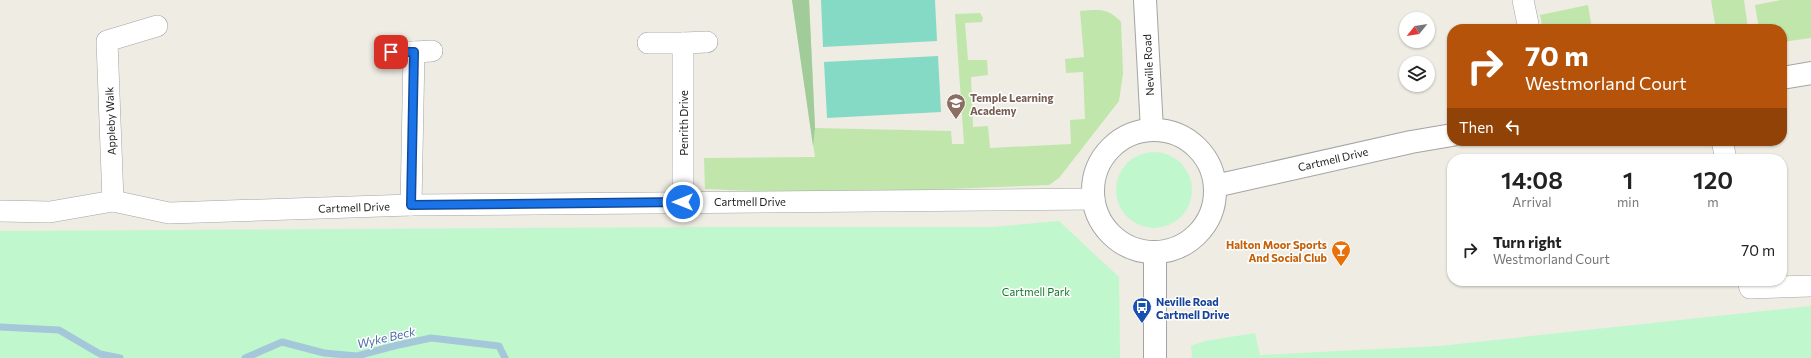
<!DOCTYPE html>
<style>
body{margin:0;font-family:Commissioner,sans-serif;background:#f6f6f6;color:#222;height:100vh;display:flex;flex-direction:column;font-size:15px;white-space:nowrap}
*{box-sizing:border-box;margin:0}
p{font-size:13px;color:#767676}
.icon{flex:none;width:22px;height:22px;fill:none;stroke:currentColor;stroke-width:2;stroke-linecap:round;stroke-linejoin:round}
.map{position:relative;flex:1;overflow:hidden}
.drawer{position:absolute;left:1447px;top:154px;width:340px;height:132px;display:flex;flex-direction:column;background:#fff;border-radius:16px;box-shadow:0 1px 3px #0004}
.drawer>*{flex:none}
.banner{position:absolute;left:1447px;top:24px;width:340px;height:122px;border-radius:16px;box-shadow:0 1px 3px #0004;background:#b45309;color:#fff;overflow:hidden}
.needle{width:26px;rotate:240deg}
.fabs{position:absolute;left:1399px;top:12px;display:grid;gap:8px}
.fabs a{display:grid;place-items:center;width:36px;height:36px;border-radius:50%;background:#fff;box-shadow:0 1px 3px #0004;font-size:20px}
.pin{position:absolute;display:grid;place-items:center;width:34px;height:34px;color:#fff;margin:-17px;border-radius:8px;box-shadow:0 2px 6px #0006}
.me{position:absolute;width:44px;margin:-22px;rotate:270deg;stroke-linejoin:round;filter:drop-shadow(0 0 3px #0008)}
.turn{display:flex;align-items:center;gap:14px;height:84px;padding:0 12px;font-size:18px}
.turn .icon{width:52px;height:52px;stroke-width:2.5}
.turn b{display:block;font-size:28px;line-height:34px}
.then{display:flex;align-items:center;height:38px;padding:0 12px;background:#0003;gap:8px;font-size:15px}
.eta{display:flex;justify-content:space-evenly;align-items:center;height:68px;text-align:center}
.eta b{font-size:24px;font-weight:600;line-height:28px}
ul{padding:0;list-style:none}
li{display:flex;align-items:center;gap:12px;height:56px;padding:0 12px}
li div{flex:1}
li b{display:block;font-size:15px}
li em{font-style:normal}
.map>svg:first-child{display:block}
.grass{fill:#c0e6ab}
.forest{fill:#a2cb9a}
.park{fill:#c1f7cd}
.pitch{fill:#84dac4}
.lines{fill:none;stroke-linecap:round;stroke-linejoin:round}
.stream{stroke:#a5c7da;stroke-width:7}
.minor-casing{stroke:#a4a4a4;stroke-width:22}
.tertiary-casing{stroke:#a4a4a4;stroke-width:24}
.minor{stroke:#fff;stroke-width:21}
.tertiary{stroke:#fff;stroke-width:22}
.route-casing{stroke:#114b97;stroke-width:10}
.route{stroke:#1a73e8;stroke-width:7}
.labels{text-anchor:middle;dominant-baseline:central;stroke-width:3;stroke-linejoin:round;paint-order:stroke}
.street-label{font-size:11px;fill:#1d1d1d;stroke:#fff}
.education-label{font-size:11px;font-weight:bold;fill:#785e54;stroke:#fff;text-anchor:start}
.food-label{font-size:11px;font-weight:bold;fill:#c56008;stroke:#fff;text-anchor:end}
.park-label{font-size:11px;fill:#107626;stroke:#fff}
.transit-label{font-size:11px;font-weight:bold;fill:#164399;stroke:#fff;text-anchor:start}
.water-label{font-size:12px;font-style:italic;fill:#4e6fa8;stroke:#fff}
</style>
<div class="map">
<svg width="1811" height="358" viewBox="0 0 1811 358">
<rect width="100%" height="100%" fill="#eeece3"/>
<g class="grass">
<path d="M792,0H809L815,128L951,131L952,144H964L955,14L980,13L983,18L982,22L965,23L968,60H987L988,75L971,77L973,127L988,126L990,148L1071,144L1070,120L1085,119L1083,72L1066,73L1065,59L1084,57L1080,11C1099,10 1107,7 1121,22L1123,73L1119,101L1059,178L1049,185L821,194L705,189L704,158L815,157Z"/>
<path d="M1711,0H1744L1748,29H1716Z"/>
<path d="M1781,0H1811V38L1782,42V29H1759L1755,5Z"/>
<path d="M1588,5L1592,29H1543L1540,15Z"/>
</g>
<path class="forest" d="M792,0H809L815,128L813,146Z"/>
<g class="park">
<circle cx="1154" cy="190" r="38"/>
<path d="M1059,221L1119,277L1120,358H0V231L704,227H992Z"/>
<path d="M1811,306V358H1192L1191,346L1205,341L1255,333L1260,355L1439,346Z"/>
</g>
<g class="pitch">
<path d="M821,0H935L937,41L823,47Z"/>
<path d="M938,56L941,112L827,118L824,62Z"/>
</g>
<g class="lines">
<g class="stream">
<path d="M0,327L59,330L100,354L120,358"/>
<path d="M245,358L282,342L324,353L357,356L394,346L431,338L499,346L505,358"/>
</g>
<g class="minor-casing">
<g id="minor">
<path d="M1523,0L1529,29"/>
<path d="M648,43H683V202"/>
<path d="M683,43L707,42"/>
<path d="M391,52H414L411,205"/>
<path d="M414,52L432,51"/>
<path d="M1722,141L1726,159"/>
<path d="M113,201L107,41L157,26"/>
<path d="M0,211L50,212L113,201L169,213L411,205L1094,199"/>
<path d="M1748,281L1750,288L1811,286"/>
</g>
</g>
<g class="tertiary-casing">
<g id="tertiary">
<path d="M1145,0L1152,130"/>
<path d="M1782,78L1811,73"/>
<circle cx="1154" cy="191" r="61"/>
<path d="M1215,186L1411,142L1452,135"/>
<path d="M1155,252V358"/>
</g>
</g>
<use href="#minor" class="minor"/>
<use href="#tertiary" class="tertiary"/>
</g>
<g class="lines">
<g class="route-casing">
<path id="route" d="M391,52H414L411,205L683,202"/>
</g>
<use href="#route" class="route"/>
</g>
<defs>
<g id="school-pin" transform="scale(1)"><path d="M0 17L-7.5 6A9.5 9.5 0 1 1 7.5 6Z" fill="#8d6e63" stroke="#fff"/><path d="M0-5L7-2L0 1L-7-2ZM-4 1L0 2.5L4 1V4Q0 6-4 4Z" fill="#fff"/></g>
<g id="bar-pin" transform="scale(1)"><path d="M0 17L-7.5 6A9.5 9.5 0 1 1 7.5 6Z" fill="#e8710a" stroke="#fff"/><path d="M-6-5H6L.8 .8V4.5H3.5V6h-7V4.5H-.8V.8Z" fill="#fff"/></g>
<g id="bus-pin" transform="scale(1)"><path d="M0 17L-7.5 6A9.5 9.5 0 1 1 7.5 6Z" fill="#1a4fb4" stroke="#fff"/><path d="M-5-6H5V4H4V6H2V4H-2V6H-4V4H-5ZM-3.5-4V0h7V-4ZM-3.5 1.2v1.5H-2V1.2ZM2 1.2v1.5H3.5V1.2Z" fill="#fff"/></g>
</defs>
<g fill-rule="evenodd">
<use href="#school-pin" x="956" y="103"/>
<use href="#bar-pin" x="1341" y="250"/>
<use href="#bus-pin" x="1142" y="307"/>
</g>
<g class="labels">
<g class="street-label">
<text transform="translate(1148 65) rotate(-93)">Neville Road</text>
<text transform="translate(110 121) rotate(-92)">Appleby Walk</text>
<text transform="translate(683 123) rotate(-90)">Penrith Drive</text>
<text transform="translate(1333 159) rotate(-13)">Cartmell Drive</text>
<text x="750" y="201">Cartmell Drive</text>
<text transform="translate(354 207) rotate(-2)">Cartmell Drive</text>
</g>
<g class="education-label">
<text x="970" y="97">Temple Learning<tspan x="970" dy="13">Academy</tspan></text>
</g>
<g class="food-label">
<text x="1327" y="244">Halton Moor Sports<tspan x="1327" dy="13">And Social Club</tspan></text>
</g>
<g class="park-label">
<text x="1036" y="291">Cartmell Park</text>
</g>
<g class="transit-label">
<text x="1156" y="301">Neville Road<tspan x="1156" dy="13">Cartmell Drive</tspan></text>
</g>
<g class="water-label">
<text transform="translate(386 337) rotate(-13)">Wyke Beck</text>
</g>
</g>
</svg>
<div class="fabs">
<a><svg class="needle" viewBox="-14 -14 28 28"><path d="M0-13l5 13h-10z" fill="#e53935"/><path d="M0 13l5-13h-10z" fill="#767676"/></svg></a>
<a><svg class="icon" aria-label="layers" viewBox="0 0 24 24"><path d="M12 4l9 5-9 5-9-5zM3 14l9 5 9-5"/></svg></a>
</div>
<div class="pin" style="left:391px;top:52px;background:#d93025"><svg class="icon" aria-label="arrive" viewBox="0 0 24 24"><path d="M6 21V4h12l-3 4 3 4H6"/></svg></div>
<svg class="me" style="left:683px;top:202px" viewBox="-20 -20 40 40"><circle r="17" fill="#1a73e8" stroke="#fff" stroke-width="3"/><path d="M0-11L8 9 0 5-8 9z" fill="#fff"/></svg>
<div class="banner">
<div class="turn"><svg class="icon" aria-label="right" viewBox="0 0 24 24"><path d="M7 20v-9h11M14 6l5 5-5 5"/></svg><div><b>70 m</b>Westmorland Court</div></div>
<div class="then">Then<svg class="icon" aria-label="left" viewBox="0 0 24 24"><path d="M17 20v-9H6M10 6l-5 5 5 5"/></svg></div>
</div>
<section class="drawer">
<div class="eta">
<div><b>14:08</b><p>Arrival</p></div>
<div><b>1</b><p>min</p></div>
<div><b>120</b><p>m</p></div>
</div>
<ul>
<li><svg class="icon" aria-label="right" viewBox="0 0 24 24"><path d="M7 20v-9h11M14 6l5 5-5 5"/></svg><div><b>Turn right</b><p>Westmorland Court</p></div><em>70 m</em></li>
</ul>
</section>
</div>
